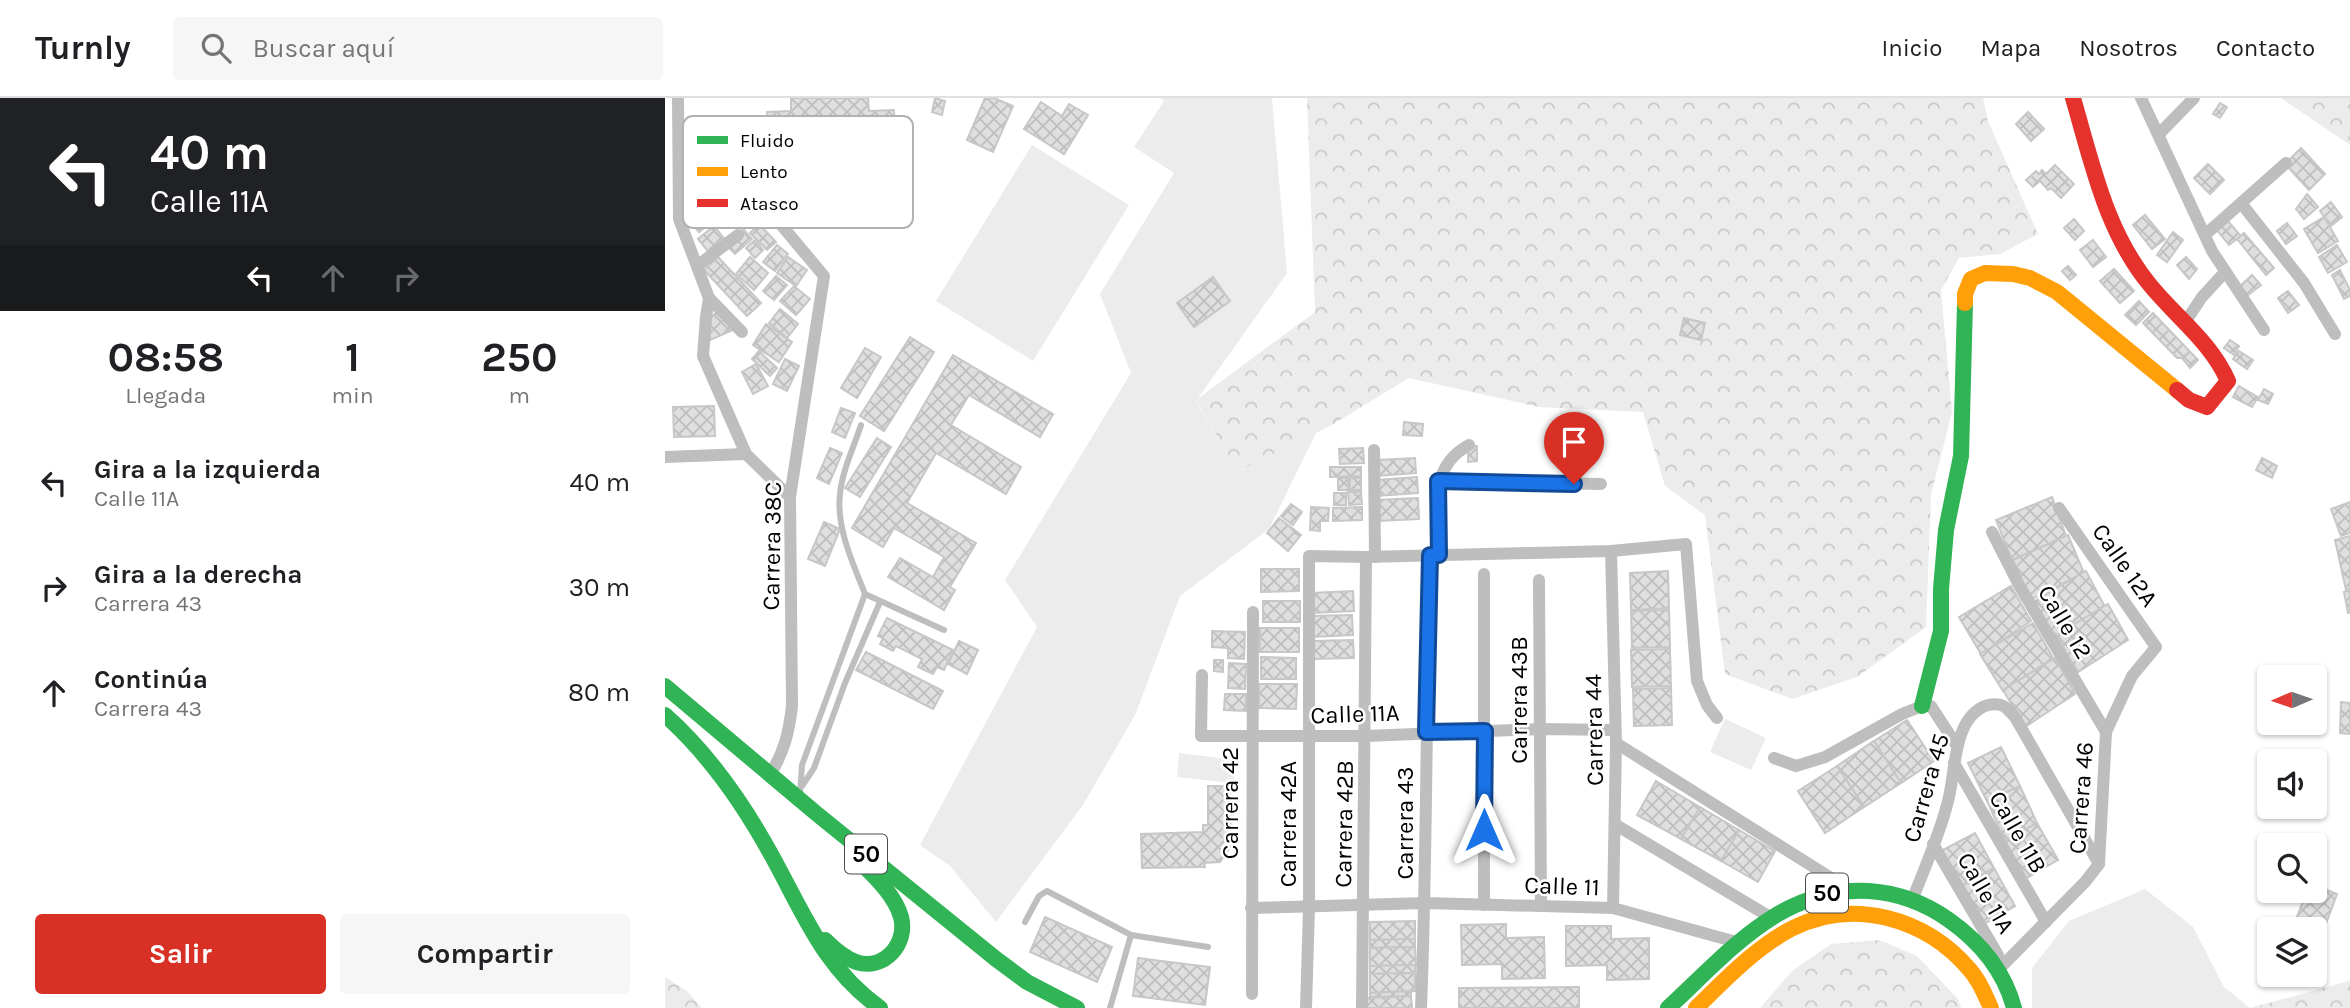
<!DOCTYPE html>
<html lang="es">
<meta charset="utf-8">
<style>
body{margin:0;font-family:Karla,sans-serif;background:#f6f6f6;color:#202124;height:100vh;display:flex;flex-direction:column;font-size:26px;white-space:nowrap}
*{box-sizing:border-box;margin:0}
p{font-size:23px;color:#757577}
.icon{flex:none;width:38px;height:38px;fill:none;stroke:currentColor;stroke-width:2;stroke-linecap:round;stroke-linejoin:round}
.map{position:relative;flex:1;overflow:hidden}
.side{display:flex;flex-direction:column;background:#fff;width:665px}
.side>*{flex:none}
.guide{background:#202124;color:#fff;overflow:hidden}
.needle{width:46px;rotate:268deg}
.buttons{position:absolute;left:1592px;top:567px;display:grid;gap:14px}
.buttons a{display:grid;place-items:center;width:70px;height:70px;border-radius:7px;background:#fff;box-shadow:0 2px 5px #0004;font-size:35px}
.pin{position:absolute;display:grid;place-items:center;width:60px;height:60px;color:#fff;margin:-72px -30px;border-radius:50% 50% 50% 0;rotate:-45deg;box-shadow:0 0 7px #0007}
.pin .icon{rotate:45deg}
.me{position:absolute;width:77px;margin:-38px;rotate:0deg;stroke-linejoin:round;filter:drop-shadow(0 0 5px #0008)}
.turn{display:flex;align-items:center;gap:24px;height:147px;padding:0 35px;font-size:32px}
.turn .icon{width:91px;height:91px;stroke-width:2.5}
.turn b{display:block;font-size:49px;line-height:60px}
.lanes{display:flex;align-items:center;height:66px;padding:0 35px;background:#0003;justify-content:center;gap:35px;direction:ltr}
.lanes .off{opacity:.35}
.eta{display:flex;justify-content:space-evenly;align-items:center;height:119px;text-align:center}
.eta b{font-size:42px;font-weight:700;line-height:49px}
.action{display:flex;gap:14px;margin-top:auto;padding:14px 35px}
.action a{flex:1;height:80px;border-radius:7px;background:#d93025;color:#fff;font-size:28px;font-weight:700;line-height:80px;text-align:center}
.action a+a{background:#f6f6f6;color:#202124}
ul{padding:0;list-style:none}
li{display:flex;align-items:center;gap:21px;height:105px;padding:0 35px}
li div{flex:1}
li b{display:block;font-size:26px}
li em{font-style:normal}
header{display:flex;align-items:center;gap:42px;box-sizing:border-box;height:98px;padding:0 35px;background:#fff;border-bottom:2px solid #e0e0e0}
header strong{font-size:33px}
nav{display:flex;gap:38px;margin-inline-start:auto;font-size:24px}
.search{width:490px;height:63px;background:#f6f6f6;display:flex;align-items:center;gap:18px;box-sizing:border-box;padding:0 24px;border-radius:7px;color:#757577;font-size:26px}
main{display:flex;flex:1;min-height:0}
.map>svg:first-child{display:block}
.grass{fill:#ececec}
.forest{fill:url(#forest-crowns)}
.building{fill:url(#building-cross-hatch);stroke:#c7c7c7;stroke-width:2;fill-rule:evenodd}
.lines{fill:none;stroke-linecap:round;stroke-linejoin:round}
.lane{stroke:#bebebe;stroke-width:6}
.street{stroke:#bebebe;stroke-width:12}
.fast{stroke:#30b455;stroke-width:16}
.slow{stroke:#ff9f0a;stroke-width:16}
.jam{stroke:#e5322d;stroke-width:16}
.route-casing{stroke:#114b97;stroke-width:18}
.route{stroke:#1a73e8;stroke-width:12}
.labels{text-anchor:middle;dominant-baseline:central;stroke-width:5;stroke-linejoin:round;paint-order:stroke}
.shield{fill:#fff;stroke:#4c4c4c;stroke-width:2}
.shield-label{font-size:23px;font-weight:bold;fill:#000}
.street-label{font-size:24px;fill:#000;stroke:#fff}
.key{fill:#fff;stroke:#b2b2b2;stroke-width:2}
.key-label{font-size:19px;fill:#000}
</style>
<header>
<strong>Turnly</strong>
<div class="search"><svg class="icon" aria-label="search" viewBox="0 0 24 24"><circle cx="10" cy="10" r="6"/><path d="M15 15l6 6"/></svg>Buscar aquí</div>
<nav><a>Inicio</a><a>Mapa</a><a>Nosotros</a><a>Contacto</a></nav>
</header>
<main>
<section class="side">
<div class="guide">
<div class="turn"><svg class="icon" aria-label="left" viewBox="0 0 24 24"><path d="M17 20v-9H6M10 6l-5 5 5 5"/></svg><div><b>40 m</b>Calle 11A</div></div>
<div class="lanes"><svg class="icon" aria-label="left" viewBox="0 0 24 24"><path d="M17 20v-9H6M10 6l-5 5 5 5"/></svg><svg class="icon off" aria-label="ahead" viewBox="0 0 24 24"><path d="M12 20V5M6 11l6-6 6 6"/></svg><svg class="icon off" aria-label="right" viewBox="0 0 24 24"><path d="M7 20v-9h11M14 6l5 5-5 5"/></svg></div>
</div>
<div class="eta">
<div><b>08:58</b><p>Llegada</p></div>
<div><b>1</b><p>min</p></div>
<div><b>250</b><p>m</p></div>
</div>
<ul>
<li><svg class="icon" aria-label="left" viewBox="0 0 24 24"><path d="M17 20v-9H6M10 6l-5 5 5 5"/></svg><div><b>Gira a la izquierda</b><p>Calle 11A</p></div><em>40 m</em></li>
<li><svg class="icon" aria-label="right" viewBox="0 0 24 24"><path d="M7 20v-9h11M14 6l5 5-5 5"/></svg><div><b>Gira a la derecha</b><p>Carrera 43</p></div><em>30 m</em></li>
<li><svg class="icon" aria-label="ahead" viewBox="0 0 24 24"><path d="M12 20V5M6 11l6-6 6 6"/></svg><div><b>Continúa</b><p>Carrera 43</p></div><em>80 m</em></li>
</ul>
<div class="action"><a>Salir</a><a>Compartir</a></div>
</section>
<div class="map">
<svg width="1685" height="910" viewBox="0 0 1685 910">
<defs>
<pattern id="forest-crowns" width="20" height="18" patternUnits="userSpaceOnUse" patternTransform="scale(1.75)"><rect width="20" height="18" fill="#ececec"/><path d="M2 6a3 3 0 1 1 6 0M12 15a3 3 0 1 1 6 0" fill="none" stroke="#c9c9c9"/></pattern>
<pattern id="building-cross-hatch" width="8" height="8" patternUnits="userSpaceOnUse" patternTransform="scale(1.75)"><rect width="8" height="8" fill="#dfdfdf"/><path d="M0 0l8 8M0 8l8-8" fill="none" stroke="#bebebe"/></pattern>
</defs>
<rect width="100%" height="100%" fill="#fff"/>
<g class="grass">
<path d="M495,0H607L622,175L531,303L572,374L651,335L604,431L515,498L470,617L418,707L331,824L285,768L255,747L372,529L340,482L466,275L435,196L509,75L469,49L499,3Z"/>
<path d="M367,47L464,107L368,263L271,203Z"/>
<path d="M1060,621L1101,640L1086,672L1045,654Z"/>
<path d="M514,655L571,662L568,685L512,679Z"/>
<path d="M1480,791L1528,829L1559,889L1585,910H1367V870L1404,823Z"/>
</g>
<g class="forest">
<path d="M642,0H1318L1323,23L1373,136L1335,156L1294,160L1276,192L1287,314L1266,397L1261,529L1192,579L1127,601L1060,576L1040,417L1000,388L978,314L874,309L744,280L665,328L572,374L531,302L650,214Z"/>
<path d="M1616,0H1685V47Z"/>
<path d="M1214,842L1252,858L1293,901L1296,910H1095L1127,873L1166,846Z"/>
<path d="M0,879L22,893L37,910H0Z"/>
<path d="M1685,882V910H1585L1680,884Z"/>
</g>
<g class="building">
<path d="M126,0H203L204,13L229,12L231,55L208,56L211,104L190,105V94L116,98L115,64L104,65L102,14L126,13ZM181,31L182,56L127,58L126,32ZM163,72V83L142,84V73Z"/>
<path d="M270,0L280,3L277,17L267,14Z"/>
<path d="M320,0H329L348,8L328,54L302,42Z"/>
<path d="M376,4L397,18L404,6L423,17L399,56L359,31Z"/>
<path d="M1555,5L1562,9L1555,20L1548,16Z"/>
<path d="M1363,14L1379,31L1366,43L1351,26Z"/>
<path d="M1636,50L1660,76L1644,92L1620,66Z"/>
<path d="M1543,66L1559,82L1545,96L1529,80Z"/>
<path d="M1390,67L1409,86L1396,100L1386,90L1383,92L1375,83L1368,89L1361,82L1371,73L1374,76L1377,72L1381,76Z"/>
<path d="M1642,96L1653,109L1639,121L1631,111Z"/>
<path d="M1666,104L1677,119L1666,128L1655,113Z"/>
<path d="M43,105L54,118L34,134L23,121Z"/>
<path d="M76,106L90,122L78,132L65,116Z"/>
<path d="M1480,117L1500,141L1487,151L1468,127Z"/>
<path d="M1659,119L1673,143L1653,155L1639,131Z"/>
<path d="M1409,121L1419,133L1410,142L1399,130Z"/>
<path d="M1561,121L1576,138L1564,147L1550,130Z"/>
<path d="M1622,125L1632,138L1621,146L1612,133Z"/>
<path d="M94,126L111,144L102,152L85,135Z"/>
<path d="M49,128L62,144L46,157L33,141Z"/>
<path d="M79,132L87,141L70,156L62,148Z"/>
<path d="M1508,134L1518,142L1502,164L1492,157Z"/>
<path d="M1579,135L1609,170L1601,177L1572,141Z"/>
<path d="M90,142L98,152L90,160L81,150Z"/>
<path d="M1428,142L1441,159L1428,169L1415,152Z"/>
<path d="M112,147L123,156L110,173L98,164Z"/>
<path d="M1672,147L1682,164L1663,175L1654,159Z"/>
<path d="M53,159L96,205L82,218L39,172Z"/>
<path d="M85,159L103,175L89,192L71,176Z"/>
<path d="M123,159L142,172L131,188L112,175Z"/>
<path d="M1521,159L1532,171L1524,181L1512,167Z"/>
<path d="M1403,168L1411,177L1405,182L1397,173Z"/>
<path d="M1449,171L1469,193L1455,205L1435,183Z"/>
<path d="M1675,172L1685,192V198L1679,201L1667,177Z"/>
<path d="M1587,177L1596,187L1582,198L1574,189Z"/>
<path d="M111,178L122,187L109,202L98,193Z"/>
<path d="M548,179L565,203L529,229L512,205Z"/>
<path d="M129,188L145,201L131,217L115,203Z"/>
<path d="M1623,193L1634,207L1623,215L1613,200Z"/>
<path d="M1474,203L1484,214L1471,227L1460,217Z"/>
<path d="M115,211L133,226L122,240L104,225Z"/>
<path d="M51,215L70,231L45,242L43,221Z"/>
<path d="M1488,215L1533,262L1525,270L1517,260H1512L1478,225Z"/>
<path d="M1019,220L1040,225L1036,242L1015,237Z"/>
<path d="M101,226L127,244L114,264L88,247Z"/>
<path d="M245,239L269,254L219,333L195,318Z"/>
<path d="M1565,242L1574,248L1569,257L1559,250Z"/>
<path d="M200,250L216,259L192,300L176,290Z"/>
<path d="M94,253L112,270L105,278L87,261Z"/>
<path d="M1574,253L1588,262L1582,271L1568,261Z"/>
<path d="M288,257L388,316L375,339L304,297L286,327L356,369L341,396L271,355L242,405L311,445L285,489L290,492L279,512L223,479L235,460L268,479L279,459L229,430L218,449L187,430Z"/>
<path d="M120,261L134,268L122,293L108,286Z"/>
<path d="M91,266L103,288L88,296L77,274Z"/>
<path d="M1574,288L1593,299L1587,309L1568,299Z"/>
<path d="M1599,291L1608,296L1603,306L1593,302Z"/>
<path d="M49,308L50,338L9,339L8,309Z"/>
<path d="M176,310L190,315L180,340L167,334Z"/>
<path d="M739,324L758,326L757,338L738,337Z"/>
<path d="M212,340L226,349L195,399L180,390Z"/>
<path d="M803,348H812V363L803,364Z"/>
<path d="M165,350L177,355L164,386L152,380Z"/>
<path d="M698,350L699,365L675,366L674,351Z"/>
<path d="M750,360L751,375L713,378L712,362Z"/>
<path d="M1597,360L1612,368L1607,380L1591,372Z"/>
<path d="M665,369H696V378L665,379Z"/>
<path d="M752,379L753,395L712,398L711,382Z"/>
<rect x="673" y="380" width="10" height="12"/>
<rect x="685" y="380" width="11" height="12"/>
<path d="M683,394H696L697,406L684,407Z"/>
<rect x="669" y="395" width="12" height="12"/>
<path d="M1387,399L1401,438L1347,462L1331,422Z"/>
<path d="M753,400L754,421L712,423L711,402Z"/>
<path d="M1685,404V435L1676,438L1666,411Z"/>
<path d="M626,406L637,414L628,427L616,418Z"/>
<path d="M646,409L664,410L663,423H655V433L645,432Z"/>
<path d="M697,409V422L668,423V410Z"/>
<path d="M614,420L636,437L623,453L602,435Z"/>
<path d="M159,424L175,431L160,468L143,461Z"/>
<path d="M1403,437L1419,475L1365,502L1348,462Z"/>
<path d="M1685,438V491L1681,492L1670,442Z"/>
<path d="M596,471H634V493L596,494Z"/>
<path d="M1003,473L1004,510L966,512L965,475Z"/>
<path d="M1421,473L1440,509L1390,541L1368,504Z"/>
<path d="M1346,488L1366,523L1316,556L1294,519Z"/>
<path d="M1685,492V515H1683L1679,494Z"/>
<path d="M688,493L689,513L647,515L646,495Z"/>
<rect x="598" y="503" width="37" height="21"/>
<path d="M1443,506L1463,542L1413,574L1391,537Z"/>
<path d="M1004,512L1005,549L967,550L966,513Z"/>
<path d="M687,517L688,537L647,539L646,518Z"/>
<path d="M222,520L288,552L279,572L272,569L268,576L253,569L257,561L231,548L228,553L215,546L218,540L213,538Z"/>
<path d="M1368,525L1388,560L1338,593L1315,556Z"/>
<rect x="595" y="530" width="39" height="24"/>
<path d="M547,533L580,534L579,561L563,560V550L547,549Z"/>
<path d="M688,542L689,560L647,561L646,543Z"/>
<path d="M294,543L313,552L302,576L283,566Z"/>
<path d="M1005,551L1006,588L967,589L966,552Z"/>
<path d="M201,554L278,593L268,611L191,572Z"/>
<path d="M596,559L631,560V581H596Z"/>
<path d="M1390,560L1410,596L1360,629L1338,592Z"/>
<path d="M549,562H558V574L549,573Z"/>
<path d="M564,565L581,566L580,591L563,590Z"/>
<path d="M594,586H632L631,611L594,610Z"/>
<path d="M1006,590L1007,627L969,628L968,591Z"/>
<path d="M560,596H581V613L559,612Z"/>
<path d="M1676,604L1685,605V636L1675,635Z"/>
<path d="M1242,622L1269,663L1236,685L1209,643Z"/>
<path d="M1209,643L1236,685L1199,709L1172,668Z"/>
<path d="M1336,649L1355,688L1322,703L1303,665Z"/>
<path d="M1172,668L1199,709L1160,735L1133,693Z"/>
<path d="M991,683L1035,709L1016,741L972,717Z"/>
<path d="M543,688H565L566,748L555,764L539,765L540,769L477,770L476,736L538,734V727H543Z"/>
<path d="M1355,688L1372,725L1340,743L1322,703Z"/>
<path d="M1035,709L1074,732L1056,763L1016,741Z"/>
<path d="M1372,725L1393,762L1360,781L1340,743Z"/>
<path d="M1074,732L1110,753L1093,784L1056,763Z"/>
<path d="M1310,735L1329,770L1296,788L1276,753Z"/>
<path d="M1329,770L1350,808L1317,827L1296,788Z"/>
<path d="M1662,792L1672,796L1651,853L1650,831H1627L1641,796L1658,802Z"/>
<path d="M380,819L447,849L432,884L365,854Z"/>
<path d="M750,823V841L705,842V824Z"/>
<path d="M841,826V840L879,839L880,880L837,881V866L797,867L796,827Z"/>
<path d="M901,828H946V841L984,840V881L942,882V867L901,868Z"/>
<path d="M750,841V849L705,850V842Z"/>
<rect x="1597" y="848" width="8" height="16"/>
<path d="M750,849L751,867L705,868V850Z"/>
<path d="M473,860L545,869L540,907L468,898Z"/>
<path d="M750,867V875L705,876V868Z"/>
<path d="M750,875V893L705,895V876Z"/>
<path d="M914,889V910H794V890Z"/>
<path d="M746,893V898L705,899V895Z"/>
<path d="M746,898L747,910H702L701,900Z"/>
</g>
<g class="lines">
<g class="lane">
<path d="M196,327C189,349 177,373 175,396C171,430 188,465 200,496L279,532"/>
<path d="M137,688L149,670L180,585L215,504"/>
<path d="M135,696L137,667L200,496"/>
<path d="M360,824L374,798L382,793L466,837"/>
<path d="M445,910L466,837L543,849"/>
</g>
<g class="street">
<path d="M13,0L14,121L44,200L41,219L38,258L81,356L125,399"/>
<path d="M1476,0L1547,153L1599,232"/>
<path d="M1494,36L1529,0"/>
<path d="M97,104L159,178L125,399L127,608C124,634 119,654 106,675"/>
<path d="M1576,105L1639,185L1670,236"/>
<path d="M1541,136L1621,65"/>
<path d="M32,168L73,137"/>
<path d="M44,200L77,234"/>
<path d="M1521,223L1537,199L1560,174"/>
<path d="M709,352L710,459"/>
<path d="M0,359L81,356"/>
<path d="M773,383L936,386"/>
<path d="M1327,434L1354,487L1441,634"/>
<path d="M946,453L951,645L948,810"/>
<path d="M774,457C774,415 761,370 804,347"/>
<path d="M874,482L876,807"/>
<path d="M537,577L536,638H701L875,631L950,632"/>
<path d="M951,645L1182,790"/>
<path d="M1109,660L1131,668L1160,659L1237,616L1257,608H1266L1292,648"/>
<path d="M1289,665L1381,824"/>
<path d="M951,727L1105,819"/>
<path d="M1268,746L1333,857"/>
<path d="M1248,800C1260,769 1275,736 1283,703C1291,675 1287,618 1323,607C1337,604 1341,609 1350,619L1434,766"/>
<path d="M819,807V476"/>
<path d="M586,810L761,805L948,810L1075,845"/>
<path d="M1335,870L1420,784L1434,766L1441,634L1467,578L1491,549L1394,410"/>
<path d="M587,896L588,514"/>
<path d="M641,910L644,810V458L701,459L946,453L1021,446L1032,583L1042,607L1052,620"/>
<path d="M697,910L701,459"/>
<path d="M756,910C762,759 761,608 765,457"/>
</g>
<g class="fast">
<path d="M0,588L152,716L331,861L362,884L412,910"/>
<path d="M1257,608L1276,533V491L1281,432L1296,358L1300,205"/>
<path d="M0,617C45,657 78,705 107,758C139,816 159,870 215,910"/>
<path d="M160,842C169,851 179,860 191,864C219,873 243,846 236,819C230,798 212,781 197,766"/>
<path d="M1003,910C1062,856 1116,788 1204,793C1233,795 1260,805 1284,822C1315,844 1339,872 1349,910"/>
</g>
<g class="slow">
<path d="M1300,205V196L1306,181L1320,175L1348,176L1365,180L1392,194L1512,292"/>
<path d="M1031,910C1060,882 1090,850 1126,831C1188,799 1261,820 1305,872C1315,883 1320,897 1326,910"/>
</g>
<path class="jam" d="M1408,0C1427,65 1441,134 1485,187C1512,220 1546,244 1563,283L1542,309L1524,302L1512,292"/>
</g>
<g class="lines">
<g class="route-casing">
<path id="route" d="M819,732L820,633L761,634L765,457H774L773,383L909,386"/>
</g>
<use href="#route" class="route"/>
</g>
<g class="labels">
<g class="shield">
<rect x="180" y="736.5" width="42" height="39" rx="5"/>
<rect x="1141" y="775.5" width="42" height="39" rx="5"/>
</g>
<g class="shield-label">
<text x="201" y="756">50</text>
<text x="1162" y="795">50</text>
</g>
<g class="street-label">
<text transform="translate(107 448) rotate(-89)">Carrera 38C</text>
<text transform="translate(1460 467) rotate(55)">Calle 12A</text>
<text transform="translate(1400 524) rotate(59)">Calle 12</text>
<text transform="translate(854 602) rotate(-90)">Carrera 43B</text>
<text transform="translate(690 616) rotate(-2)">Calle 11A</text>
<text transform="translate(929 632) rotate(-91)">Carrera 44</text>
<text transform="translate(1261 690) rotate(-74)">Carrera 45</text>
<text transform="translate(1416 700) rotate(-86)">Carrera 46</text>
<text transform="translate(565 705) rotate(-90)">Carrera 42</text>
<text transform="translate(740 725) rotate(-90)">Carrera 43</text>
<text transform="translate(623 726) rotate(-90)">Carrera 42A</text>
<text transform="translate(679 726) rotate(-89)">Carrera 42B</text>
<text transform="translate(1353 734) rotate(60)">Calle 11B</text>
<text transform="translate(897 788) rotate(2)">Calle 11</text>
<text transform="translate(1321 795) rotate(60)">Calle 11A</text>
</g>
</g>
<rect x="18" y="18" width="230" height="112" rx="10" class="key"/>
<rect x="32" y="38" width="31" height="8" fill="#30b455"/>
<rect x="32" y="69" width="31" height="9" fill="#ff9f0a"/>
<rect x="32" y="101" width="31" height="8" fill="#e5322d"/>
<g class="key-label">
<text x="75" y="49">Fluido</text>
<text x="75" y="80">Lento</text>
<text x="75" y="112">Atasco</text>
</g>
</svg>
<div class="buttons">
<a><svg class="needle" viewBox="-14 -14 28 28"><path d="M0-13l5 13h-10z" fill="#e53935"/><path d="M0 13l5-13h-10z" fill="#757577"/></svg></a>
<a><svg class="icon" aria-label="sound" viewBox="0 0 24 24"><path d="M4 9h4l5-4v14l-5-4H4zM17 9q2 3 0 6"/></svg></a>
<a><svg class="icon" aria-label="search" viewBox="0 0 24 24"><circle cx="10" cy="10" r="6"/><path d="M15 15l6 6"/></svg></a>
<a><svg class="icon" aria-label="layers" viewBox="0 0 24 24"><path d="M12 4l9 5-9 5-9-5zM3 14l9 5 9-5"/></svg></a>
</div>
<div class="pin" style="left:909px;top:386px;background:#d93025"><svg class="icon" aria-label="arrive" viewBox="0 0 24 24"><path d="M6 21V4h12l-3 4 3 4H6"/></svg></div>
<svg class="me" style="left:819px;top:732px" viewBox="-20 -20 40 40"><path d="M0-17L14 15 0 8-14 15z" fill="#1a73e8" stroke="#fff" stroke-width="4"/></svg>
</div>
</main>
